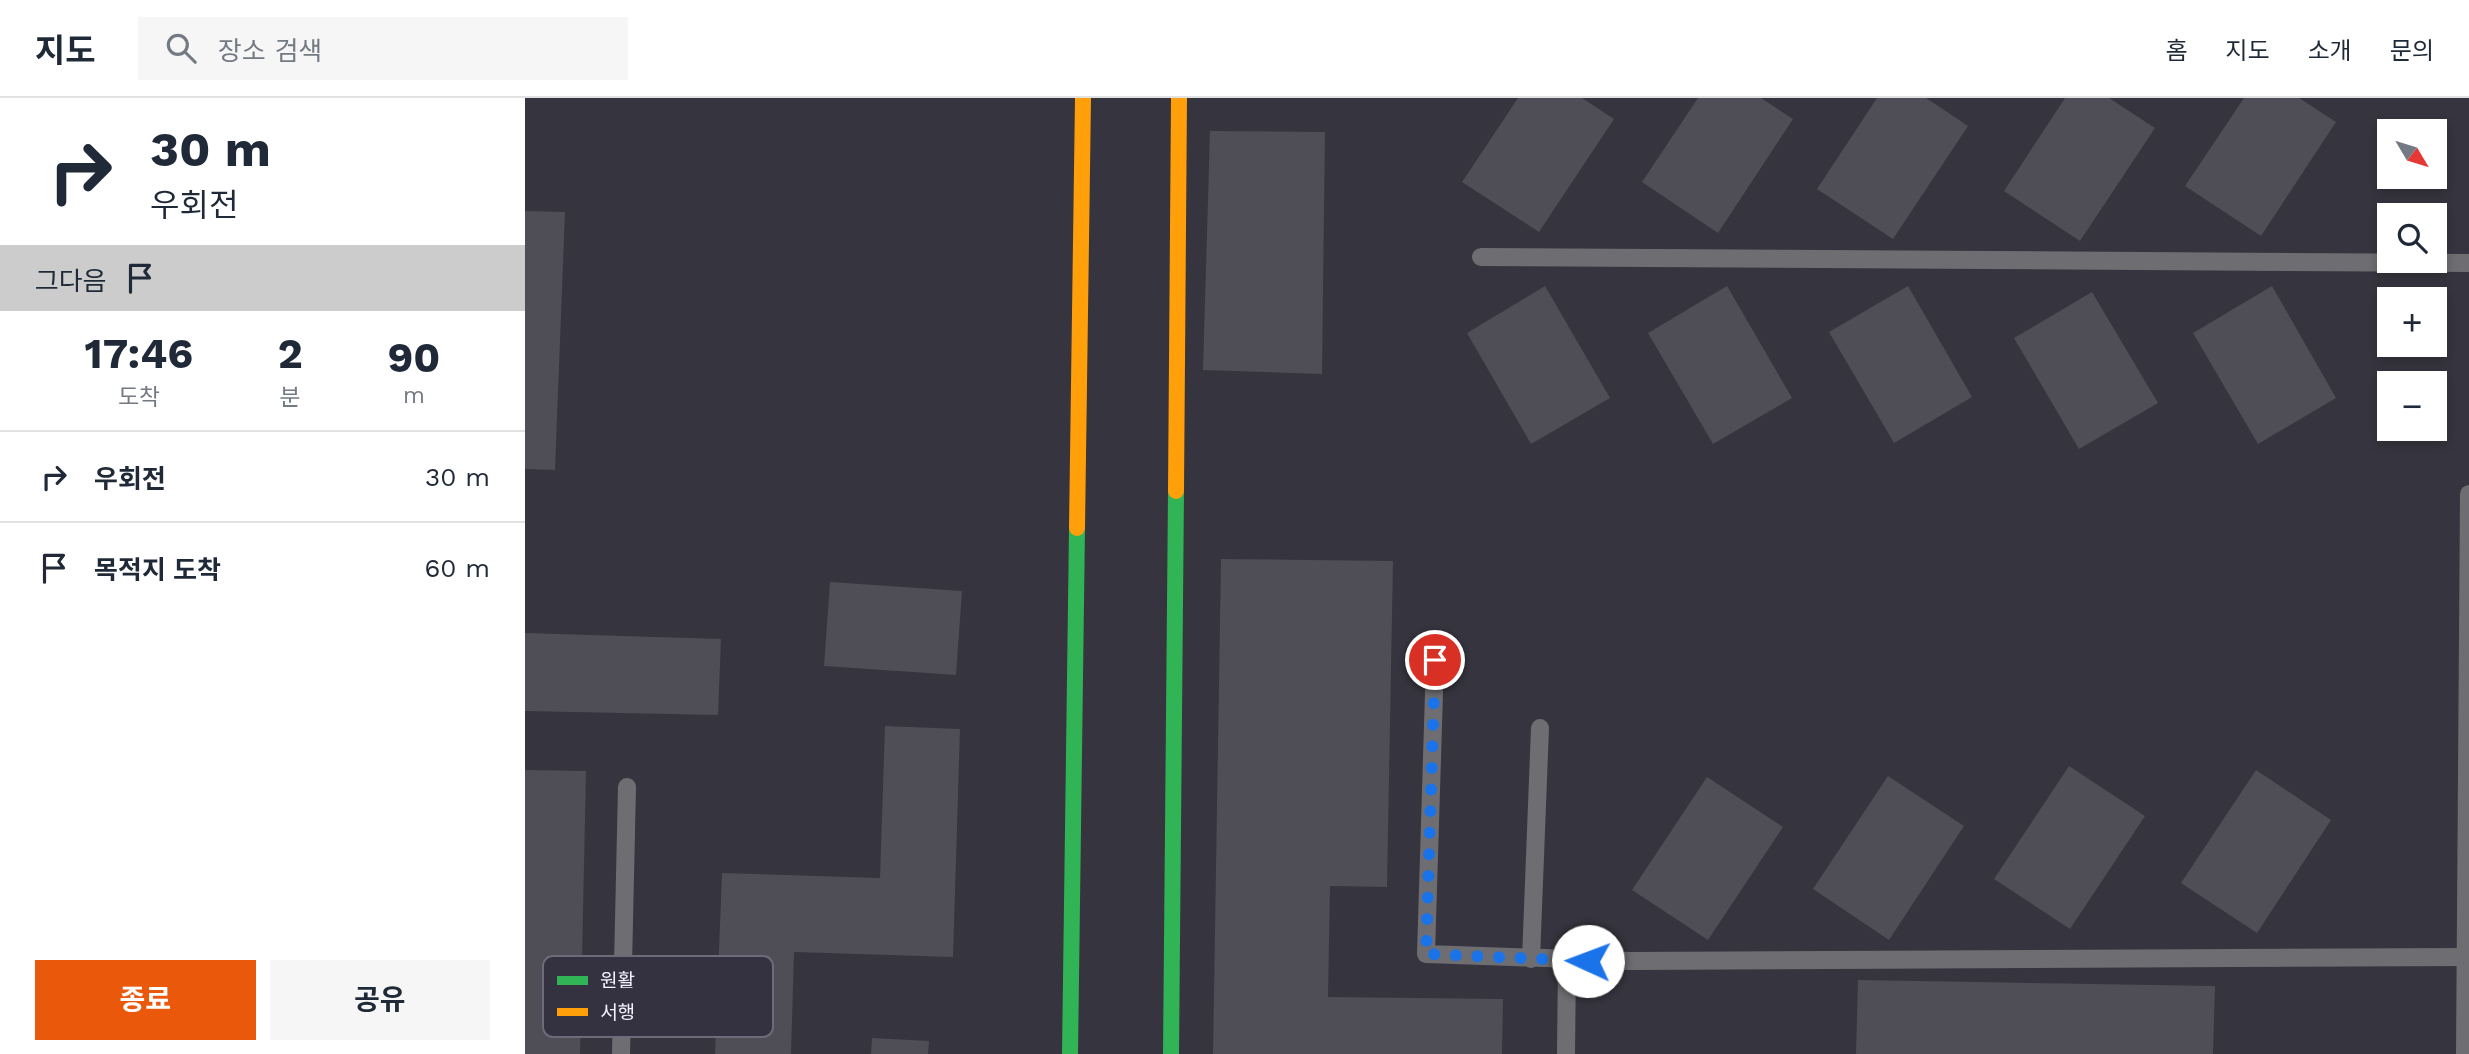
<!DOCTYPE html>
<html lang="ko">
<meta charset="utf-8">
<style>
body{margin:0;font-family:"Work Sans","Noto Sans KR",sans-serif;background:#f6f6f7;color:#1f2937;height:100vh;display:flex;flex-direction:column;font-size:26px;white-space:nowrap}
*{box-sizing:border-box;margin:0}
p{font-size:23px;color:#747a83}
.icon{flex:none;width:38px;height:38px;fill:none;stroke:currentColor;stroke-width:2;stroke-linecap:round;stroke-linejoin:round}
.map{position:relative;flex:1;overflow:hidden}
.drawer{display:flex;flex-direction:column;background:#fff;width:525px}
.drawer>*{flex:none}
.hud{background:#fff;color:#1f2937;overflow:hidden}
.needle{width:46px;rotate:128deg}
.fabs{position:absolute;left:1852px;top:21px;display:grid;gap:14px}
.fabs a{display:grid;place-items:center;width:70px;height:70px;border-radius:0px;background:#fff;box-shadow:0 4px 10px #0003;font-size:35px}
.pin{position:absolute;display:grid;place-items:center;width:60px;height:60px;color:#fff;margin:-30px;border:4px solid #fff;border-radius:50%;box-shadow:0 2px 7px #0007}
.me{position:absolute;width:77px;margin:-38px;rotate:272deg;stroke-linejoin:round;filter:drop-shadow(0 0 5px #0008)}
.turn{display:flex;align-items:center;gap:24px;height:147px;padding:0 35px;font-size:32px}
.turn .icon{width:91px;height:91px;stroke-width:2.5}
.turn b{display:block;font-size:49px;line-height:60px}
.then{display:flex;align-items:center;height:66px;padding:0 35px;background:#0003;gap:14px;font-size:26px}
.eta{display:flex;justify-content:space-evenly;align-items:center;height:119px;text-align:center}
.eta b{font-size:42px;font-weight:700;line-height:49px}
.button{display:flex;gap:14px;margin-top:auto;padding:14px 35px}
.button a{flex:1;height:80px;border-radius:0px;background:#ea580c;color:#fff;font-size:28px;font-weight:700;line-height:80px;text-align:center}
.button a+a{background:#f6f6f7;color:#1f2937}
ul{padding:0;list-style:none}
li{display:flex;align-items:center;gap:21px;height:91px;padding:0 35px;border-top:2px solid #e0e1e3}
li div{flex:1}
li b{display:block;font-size:26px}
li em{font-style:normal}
header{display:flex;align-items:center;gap:42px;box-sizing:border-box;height:98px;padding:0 35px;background:#fff;border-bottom:2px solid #e0e1e3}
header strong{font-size:33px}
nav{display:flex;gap:38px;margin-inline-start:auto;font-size:24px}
.search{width:490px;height:63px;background:#f6f6f7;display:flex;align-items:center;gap:18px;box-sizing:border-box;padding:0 24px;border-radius:0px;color:#747a83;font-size:26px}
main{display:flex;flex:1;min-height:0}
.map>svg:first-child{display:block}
.building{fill:#4f4d55}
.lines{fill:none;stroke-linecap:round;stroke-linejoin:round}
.lane{stroke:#6e6e72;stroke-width:18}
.fast{stroke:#30b455;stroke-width:16}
.slow{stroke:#ff9f0a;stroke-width:16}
.route{stroke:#1a73e8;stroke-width:12;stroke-dasharray:0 21.6}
.key{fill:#343141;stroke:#6d6b79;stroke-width:2}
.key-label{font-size:19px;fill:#f3f1fb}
</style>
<header>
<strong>지도</strong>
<div class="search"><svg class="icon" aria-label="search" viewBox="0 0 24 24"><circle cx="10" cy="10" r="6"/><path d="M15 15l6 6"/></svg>장소 검색</div>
<nav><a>홈</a><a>지도</a><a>소개</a><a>문의</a></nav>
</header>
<main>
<section class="drawer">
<div class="hud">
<div class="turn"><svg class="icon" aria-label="right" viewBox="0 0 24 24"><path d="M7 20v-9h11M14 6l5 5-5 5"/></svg><div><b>30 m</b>우회전</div></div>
<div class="then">그다음<svg class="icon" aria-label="arrive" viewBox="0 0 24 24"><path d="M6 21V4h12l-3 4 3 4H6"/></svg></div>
</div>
<div class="eta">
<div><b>17:46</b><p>도착</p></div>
<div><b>2</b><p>분</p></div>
<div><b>90</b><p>m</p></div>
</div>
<ul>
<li><svg class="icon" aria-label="right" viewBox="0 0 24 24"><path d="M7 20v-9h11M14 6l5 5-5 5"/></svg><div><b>우회전</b></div><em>30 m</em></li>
<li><svg class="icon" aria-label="arrive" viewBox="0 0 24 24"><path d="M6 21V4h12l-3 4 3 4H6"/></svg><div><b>목적지 도착</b></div><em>60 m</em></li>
</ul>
<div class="button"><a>종료</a><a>공유</a></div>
</section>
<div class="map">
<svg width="1944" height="956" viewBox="0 0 1944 956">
<rect width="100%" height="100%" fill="#36343e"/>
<g class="building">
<path d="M993,0H1057L1089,21L1014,134L937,84Z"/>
<path d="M1173,0H1236L1268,21L1193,135L1117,84Z"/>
<path d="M1352,0H1401L1443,28L1368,141L1292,91Z"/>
<path d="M1540,0H1584L1630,30L1555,143L1479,93Z"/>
<path d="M1719,0H1774L1811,24L1736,138L1660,88Z"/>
<path d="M685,33L800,34L797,276L678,272Z"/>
<path d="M0,113L40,114L30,372L0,371Z"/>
<path d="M1020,188L1085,300L1006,346L942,235Z"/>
<path d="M1202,188L1267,300L1188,346L1123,235Z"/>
<path d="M1383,188L1447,299L1369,345L1304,234Z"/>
<path d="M1747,188L1811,300L1733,346L1668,235Z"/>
<path d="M1567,194L1633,305L1554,351L1489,240Z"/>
<path d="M696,461L868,463L862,789L805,788L803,899L978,901L977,956H688Z"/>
<path d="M305,484L437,493L431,577L299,568Z"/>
<path d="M0,535L196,541L193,617L0,613Z"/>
<path d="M360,628L435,631L428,859L269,854L266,956H190L197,775L355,780Z"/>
<path d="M1544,668L1620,718L1545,831L1469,781Z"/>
<path d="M0,672L61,673L55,956H0Z"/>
<path d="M1731,672L1806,722L1732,835L1656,785Z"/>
<path d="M1363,678L1439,728L1364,842L1288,791Z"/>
<path d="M1182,679L1258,729L1183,842L1107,792Z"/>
<path d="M1333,882L1690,888L1688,956H1331Z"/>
<path d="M347,940L404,943L403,956H346Z"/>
</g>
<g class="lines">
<g class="lane">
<path d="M956,159L1944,165"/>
<path d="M910,562L901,856L1105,863L1941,859"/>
<path d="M1006,861L1015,630"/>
<path d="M96,956L102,689"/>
<path d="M1041,956L1042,863"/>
<path d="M1940,956L1944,396"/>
</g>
<g class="fast">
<path d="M545,956L552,430"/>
<path d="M646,956L651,393"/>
</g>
<g class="slow">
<path d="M651,393L654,0"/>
<path d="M552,430L558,0"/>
</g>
</g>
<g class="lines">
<path class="route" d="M910,562L901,856L1063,863"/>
</g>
<rect x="18" y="858" width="230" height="81" rx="10" class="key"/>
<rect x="32" y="878" width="31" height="9" fill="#30b455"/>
<rect x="32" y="910" width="31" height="8" fill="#ff9f0a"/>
<g class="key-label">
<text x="75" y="889">원활</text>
<text x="75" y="921">서행</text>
</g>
</svg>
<div class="fabs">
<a><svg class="needle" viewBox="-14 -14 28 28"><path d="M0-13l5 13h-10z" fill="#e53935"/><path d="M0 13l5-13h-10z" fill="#747a83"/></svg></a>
<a><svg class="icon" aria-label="search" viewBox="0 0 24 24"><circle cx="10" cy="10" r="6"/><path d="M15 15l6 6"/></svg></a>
<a>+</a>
<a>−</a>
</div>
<div class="pin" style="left:910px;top:562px;background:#d93025"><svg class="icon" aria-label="arrive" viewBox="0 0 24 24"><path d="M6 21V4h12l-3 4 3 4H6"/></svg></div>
<svg class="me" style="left:1063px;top:863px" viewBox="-20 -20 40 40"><circle r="19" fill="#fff"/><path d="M0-13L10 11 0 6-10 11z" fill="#1a73e8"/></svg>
</div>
</main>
